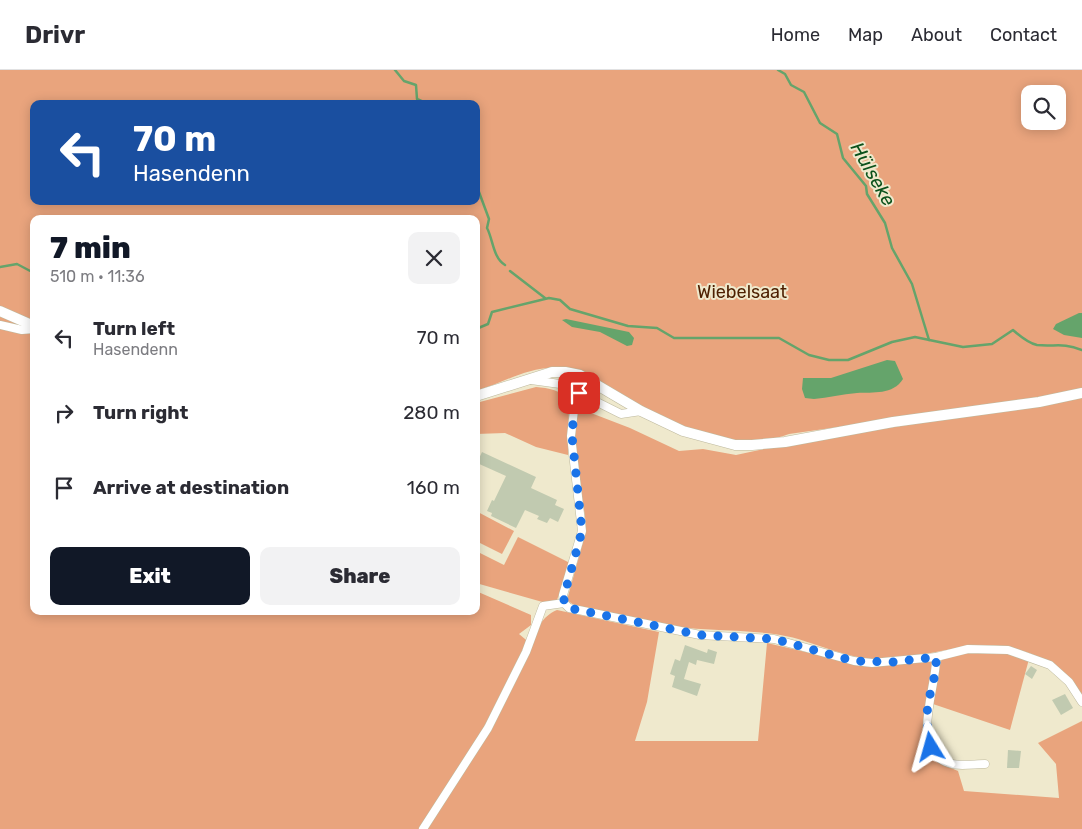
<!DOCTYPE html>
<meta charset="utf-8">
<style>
body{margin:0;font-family:Rubik,sans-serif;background:#f2f2f3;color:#2b2b33;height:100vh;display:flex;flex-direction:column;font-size:19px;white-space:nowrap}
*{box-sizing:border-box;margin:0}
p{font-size:16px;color:#7c7c81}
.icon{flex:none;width:28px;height:28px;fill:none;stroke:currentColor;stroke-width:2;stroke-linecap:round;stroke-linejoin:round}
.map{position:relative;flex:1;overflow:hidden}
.sheet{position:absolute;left:30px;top:145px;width:450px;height:400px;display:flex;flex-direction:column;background:#fff;border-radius:10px;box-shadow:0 2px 12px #0003}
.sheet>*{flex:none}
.hud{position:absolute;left:30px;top:30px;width:450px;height:105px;border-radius:10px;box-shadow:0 2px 12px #0003;background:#1a4fa0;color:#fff;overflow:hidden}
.tools{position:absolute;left:1021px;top:15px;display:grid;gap:10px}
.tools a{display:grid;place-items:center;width:45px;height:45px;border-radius:10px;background:#fff;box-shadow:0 2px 12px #0003;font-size:25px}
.pin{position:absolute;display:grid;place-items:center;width:42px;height:42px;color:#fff;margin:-21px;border-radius:10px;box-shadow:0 2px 8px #0006}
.me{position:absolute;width:55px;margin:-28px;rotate:352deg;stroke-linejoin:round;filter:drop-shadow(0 0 4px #0008)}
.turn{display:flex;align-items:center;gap:18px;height:105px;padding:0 20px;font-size:22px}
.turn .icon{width:65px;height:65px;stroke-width:2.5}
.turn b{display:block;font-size:35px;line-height:42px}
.round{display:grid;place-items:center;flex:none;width:52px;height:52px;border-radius:10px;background:#f2f2f3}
.summary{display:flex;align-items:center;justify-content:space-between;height:85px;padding:0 20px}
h1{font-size:30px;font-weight:800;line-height:38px;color:#111827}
.button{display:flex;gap:10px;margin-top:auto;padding:10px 20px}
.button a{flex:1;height:58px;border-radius:10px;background:#111827;color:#fff;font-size:20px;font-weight:800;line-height:58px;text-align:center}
.button a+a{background:#f2f2f3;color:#2b2b33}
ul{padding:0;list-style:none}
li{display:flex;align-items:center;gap:15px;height:75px;padding:0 20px}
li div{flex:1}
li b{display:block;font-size:19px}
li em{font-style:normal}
header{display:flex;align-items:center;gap:30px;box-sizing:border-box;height:70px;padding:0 25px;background:#fff;border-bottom:1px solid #e1e1e2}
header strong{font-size:24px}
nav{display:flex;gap:28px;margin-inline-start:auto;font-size:18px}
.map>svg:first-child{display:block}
.green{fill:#e9a47d;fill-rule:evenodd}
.water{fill:#65a46b}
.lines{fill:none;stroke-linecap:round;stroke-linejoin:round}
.stream{stroke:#65a46b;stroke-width:2.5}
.building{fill:#c1cab0}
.minor-casing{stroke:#beb99e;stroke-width:9}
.secondary-casing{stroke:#beb99e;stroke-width:11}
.minor{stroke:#fff;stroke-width:8}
.secondary{stroke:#fff;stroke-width:10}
.route{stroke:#1a73e8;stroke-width:9;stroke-dasharray:0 16.2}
.labels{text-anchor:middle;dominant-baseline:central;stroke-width:4;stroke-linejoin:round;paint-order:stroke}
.park-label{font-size:18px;fill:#4d1f00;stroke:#efe9cd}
.water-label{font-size:19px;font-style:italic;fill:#0b521c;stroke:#efe9cd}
</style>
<header>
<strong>Drivr</strong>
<nav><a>Home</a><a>Map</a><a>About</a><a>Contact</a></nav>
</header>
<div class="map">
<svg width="1082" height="759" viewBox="0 0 1082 759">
<rect width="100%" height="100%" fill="#efe9cd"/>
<g class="green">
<path d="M0,0H1082V320L1070,324L789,364C744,382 684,361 644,338C616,323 593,301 559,298C531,295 503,313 476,321V149H34V541H476V521L531,545V555L519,564L531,574C537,559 541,547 557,540L659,562L647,632L635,671H758L767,573L870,597L932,590L935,600L926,634L933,685L939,693L958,701L964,721L1059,728L1056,694L1038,673L1082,651V759H0ZM1030,24H1058V51H1030ZM34,34H476V131H34Z"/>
<path d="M536,317C548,318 562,320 569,331L568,385L536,377L505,363L476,364V333Z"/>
<path d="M1082,327V625C1064,599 1042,585 1012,578C967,567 920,592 873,589C839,587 808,568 774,564C735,559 695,561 656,554C629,550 602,542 575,536L567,530L586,461C586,440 579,420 576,400C573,379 575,358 578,338L630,358L679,381L703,379L736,385L782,375Z"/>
<path d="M476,441L514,461L502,484L476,471Z"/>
<path d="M518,467L570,493L557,530L546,533L476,513V481L504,495Z"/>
<path d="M979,581H996L1029,589L1010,660L930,633L942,588Z"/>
</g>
<g class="water">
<path d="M1079,243H1082V268L1064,265L1053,259L1056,254Z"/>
<path d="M566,249L629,262L634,268L632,275L627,276L600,262L572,257L562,250Z"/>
<path d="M887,290L895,291L903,309C893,325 873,322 857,323C842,324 828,328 814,329L805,328L802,319L803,308H831Z"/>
</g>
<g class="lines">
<g class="stream">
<path d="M395,0L404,11L416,15L417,29L428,34"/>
<path d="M778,0L785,4L791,15L804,22L820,53L837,64L843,88L866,116L867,124L885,153L892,178L912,214L929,270"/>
<path d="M476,114L489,149L487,158C493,169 493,188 505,195"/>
<path d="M0,197L17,194L34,203"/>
<path d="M510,201L545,228"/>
<path d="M476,259L488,254L492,242L549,228L560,230L570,239L628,256L657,258L674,268H779L809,285L829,290H848L892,272L915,267L963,277L992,274L1013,260C1020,266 1028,273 1037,275C1055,277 1062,272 1082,280"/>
</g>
</g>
<g class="building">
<path d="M482,382L536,407L531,418L557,430L555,435L564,439L558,452L550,448L547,453L537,449L539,446L525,440L516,458L491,446L492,443L487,441L492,430L494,431L506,406L477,393Z"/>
<path d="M685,575L707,583L708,579L717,582L714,594L697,590L696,595L689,592L684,609L701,614L697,626L672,617L675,606L670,604L675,589L680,591Z"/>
<path d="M1031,596L1037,600L1032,609L1025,604Z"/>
<path d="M1065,624L1073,638L1061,645L1052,630Z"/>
<path d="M1008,680L1021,681L1019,698H1007Z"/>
</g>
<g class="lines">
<g class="minor-casing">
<g id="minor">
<path d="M0,255L22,260L34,259"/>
<path d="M531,310L560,314L579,323"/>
<path d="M564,533L569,538L700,565L774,569L854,591L872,593L936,587L968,579L1008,580L1050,595L1069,612L1082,632"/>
<path d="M564,533L563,525L582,461L571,366L574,340L579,323L621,344L641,341"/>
<path d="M936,587C938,614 909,677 946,692C956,697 973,694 985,694"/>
<path d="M423,759L488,658L526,582L543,536L564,533"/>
</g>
</g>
<g class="secondary-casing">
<g id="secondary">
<path d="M0,241L34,256"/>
<path d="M476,326L552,302H565L580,305L641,341L683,361L735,375H752L785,372L893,352L1039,332L1082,323"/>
</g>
</g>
<use href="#minor" class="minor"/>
<use href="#secondary" class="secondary"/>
</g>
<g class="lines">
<path class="route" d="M579,323L574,340L572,366L582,461L564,526V533L569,538L700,565L774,569L854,591L893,592L936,587C937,604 931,617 928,634C926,648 928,663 931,677"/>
</g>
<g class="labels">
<g class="park-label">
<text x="742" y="222">Wiebelsaat</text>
</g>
<g class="water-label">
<text transform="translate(873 104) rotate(60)">Hülseke</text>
</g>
</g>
</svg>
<div class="tools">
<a><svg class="icon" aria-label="search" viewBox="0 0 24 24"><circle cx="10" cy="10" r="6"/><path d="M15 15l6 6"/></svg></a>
</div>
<div class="pin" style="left:579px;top:323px;background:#d93025"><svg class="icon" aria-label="arrive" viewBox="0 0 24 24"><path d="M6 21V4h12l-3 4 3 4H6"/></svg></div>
<svg class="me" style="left:931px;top:677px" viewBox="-20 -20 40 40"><path d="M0-17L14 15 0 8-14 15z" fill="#1a73e8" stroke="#fff" stroke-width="4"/></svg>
<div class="hud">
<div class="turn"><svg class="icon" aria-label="left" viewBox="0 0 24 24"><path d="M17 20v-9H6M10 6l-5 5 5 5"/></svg><div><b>70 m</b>Hasendenn</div></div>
</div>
<section class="sheet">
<div class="summary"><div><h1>7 min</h1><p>510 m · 11:36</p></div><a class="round"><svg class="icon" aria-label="close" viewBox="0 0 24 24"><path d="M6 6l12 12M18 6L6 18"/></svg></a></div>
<ul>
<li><svg class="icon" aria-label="left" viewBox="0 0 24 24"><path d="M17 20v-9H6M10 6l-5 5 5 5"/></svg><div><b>Turn left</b><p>Hasendenn</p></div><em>70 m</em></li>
<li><svg class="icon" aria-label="right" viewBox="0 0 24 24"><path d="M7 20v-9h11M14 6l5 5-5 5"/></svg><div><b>Turn right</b></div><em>280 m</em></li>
<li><svg class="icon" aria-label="arrive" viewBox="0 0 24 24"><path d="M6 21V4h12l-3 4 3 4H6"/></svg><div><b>Arrive at destination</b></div><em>160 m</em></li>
</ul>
<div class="button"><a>Exit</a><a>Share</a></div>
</section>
</div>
